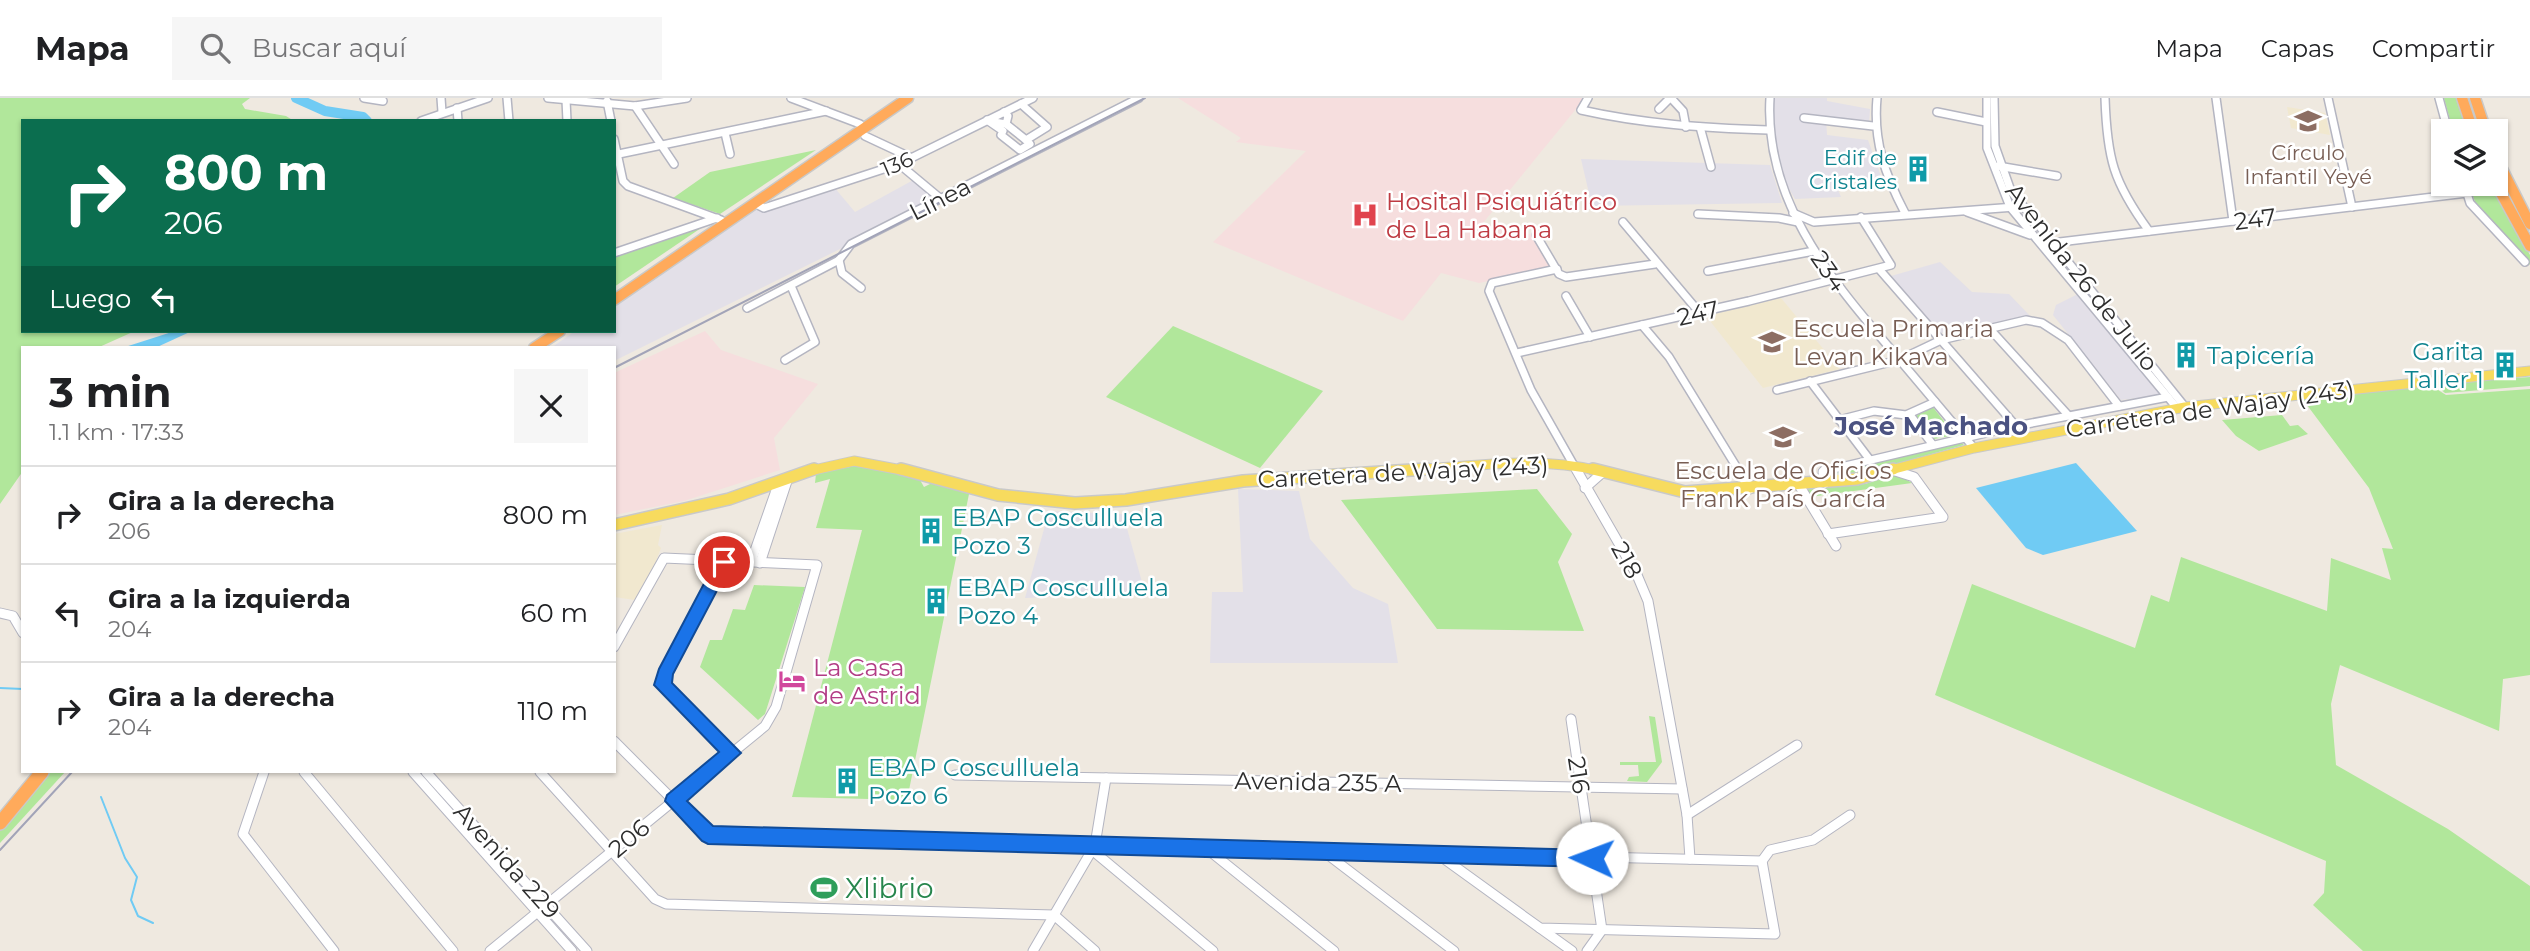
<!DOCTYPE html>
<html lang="es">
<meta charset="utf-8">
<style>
body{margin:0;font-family:Montserrat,sans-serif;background:#f6f6f6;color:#202124;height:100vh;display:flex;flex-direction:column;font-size:26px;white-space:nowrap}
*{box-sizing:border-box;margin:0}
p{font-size:23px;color:#757577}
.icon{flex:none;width:38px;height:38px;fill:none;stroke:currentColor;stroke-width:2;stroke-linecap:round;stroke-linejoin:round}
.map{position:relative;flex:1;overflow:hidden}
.drawer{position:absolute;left:21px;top:248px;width:595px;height:427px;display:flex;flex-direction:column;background:#fff;border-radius:0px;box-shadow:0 2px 5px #0004}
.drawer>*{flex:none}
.hud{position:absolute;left:21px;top:21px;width:595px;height:214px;border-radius:0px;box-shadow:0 2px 5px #0004;background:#0b6e4f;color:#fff;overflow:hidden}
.fabs{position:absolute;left:2431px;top:21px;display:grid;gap:14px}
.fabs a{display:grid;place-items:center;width:77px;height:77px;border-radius:0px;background:#fff;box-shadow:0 2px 5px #0004;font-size:35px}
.pin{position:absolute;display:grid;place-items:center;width:60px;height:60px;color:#fff;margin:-30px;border:4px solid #fff;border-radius:50%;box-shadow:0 2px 7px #0007}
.me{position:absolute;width:77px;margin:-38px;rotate:272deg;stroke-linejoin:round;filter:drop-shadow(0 0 5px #0008)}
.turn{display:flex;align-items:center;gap:24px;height:147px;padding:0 28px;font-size:32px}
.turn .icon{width:91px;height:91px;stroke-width:2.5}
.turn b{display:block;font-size:49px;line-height:60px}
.then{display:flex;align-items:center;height:66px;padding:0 28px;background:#0003;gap:14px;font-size:26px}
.round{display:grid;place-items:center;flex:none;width:74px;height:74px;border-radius:0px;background:#f6f6f6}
.summary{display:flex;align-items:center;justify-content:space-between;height:119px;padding:0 28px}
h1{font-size:42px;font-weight:700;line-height:52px}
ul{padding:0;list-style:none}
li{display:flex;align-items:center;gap:21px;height:98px;padding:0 28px;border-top:2px solid #e0e0e0}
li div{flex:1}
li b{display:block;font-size:26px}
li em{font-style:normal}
header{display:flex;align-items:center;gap:42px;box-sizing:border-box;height:98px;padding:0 35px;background:#fff;border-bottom:2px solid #e0e0e0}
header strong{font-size:33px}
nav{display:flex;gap:38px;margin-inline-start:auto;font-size:24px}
.search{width:490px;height:63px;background:#f6f6f6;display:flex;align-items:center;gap:18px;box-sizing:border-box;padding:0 24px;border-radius:0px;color:#757577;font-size:26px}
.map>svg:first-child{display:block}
.industrial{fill:#e3e0e8}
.education{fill:#f1e8cf}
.medical{fill:#f6dede}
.green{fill:#b1e79b}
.water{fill:#70cbf4}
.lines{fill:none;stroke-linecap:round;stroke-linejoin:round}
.stream{stroke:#70cbf4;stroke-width:2}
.river{stroke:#70cbf4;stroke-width:10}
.minor-far1-casing{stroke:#b4b5c1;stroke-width:10}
.minor-casing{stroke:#b4b5c1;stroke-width:11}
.major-far1-casing{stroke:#c9c9c9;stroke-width:11}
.major-casing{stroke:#c9c9c9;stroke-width:14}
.highway-far1-casing{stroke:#c9c9c9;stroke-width:13}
.highway-casing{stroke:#c9c9c9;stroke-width:16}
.minor-far1{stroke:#fff;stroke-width:7}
.minor{stroke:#fff;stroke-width:9}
.major-far1{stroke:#f7db5e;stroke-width:9}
.major{stroke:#f7db5e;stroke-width:11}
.highway-far1{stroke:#ffaa5b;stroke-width:10}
.highway{stroke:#ffaa5b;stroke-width:13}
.rail{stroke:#a2a4b8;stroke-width:2}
.route{fill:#1a73e8;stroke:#114b97;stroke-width:2}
.labels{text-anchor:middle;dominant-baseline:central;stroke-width:5;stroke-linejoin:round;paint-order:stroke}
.far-education-label{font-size:21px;fill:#785e54;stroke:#fff}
.far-culture-label{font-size:21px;fill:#0d838f;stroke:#fff;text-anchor:end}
.far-street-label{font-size:21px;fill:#2e2e2e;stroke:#fff}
.street-label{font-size:24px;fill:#2e2e2e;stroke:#fff}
.health-label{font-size:24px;fill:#be3a42;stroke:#fff;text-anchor:start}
.education-label{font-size:24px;fill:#785e54;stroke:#fff;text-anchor:start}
.culture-label{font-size:24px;fill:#0d838f;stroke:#fff;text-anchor:start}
.hotel-label{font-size:24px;fill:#b23c85;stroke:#fff;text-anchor:start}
.neighbourhood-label{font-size:26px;font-weight:bold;fill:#4b5281;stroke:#fff}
.near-leisure-label{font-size:28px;fill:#27864d;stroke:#fff;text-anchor:start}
</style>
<header>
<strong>Mapa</strong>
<div class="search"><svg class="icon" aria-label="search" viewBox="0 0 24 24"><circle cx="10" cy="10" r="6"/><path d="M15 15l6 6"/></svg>Buscar aquí</div>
<nav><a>Mapa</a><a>Capas</a><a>Compartir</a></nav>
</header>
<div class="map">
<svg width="2530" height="853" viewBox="0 0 2530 853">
<rect width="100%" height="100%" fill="#efe9e0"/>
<g class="industrial">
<path d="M1773,0H1827V3L1870,11L1869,27L1826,21L1827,37L1868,42L1882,81L1834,82L1841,99L1795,101L1784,82L1770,32Z"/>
<path d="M1581,61L1770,67L1782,105L1592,108Z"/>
<path d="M917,80L941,101L614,263V250H551L575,233H614V205L759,108L834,89L855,114Z"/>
<path d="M1940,164L1972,194L2009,196L2031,219L1941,235L1891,178Z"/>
<path d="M2078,196L2161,297L2121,302L2053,217L2056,207Z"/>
<path d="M1238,391L1299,393L1310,441L1353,490L1388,506L1398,565H1210L1212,494H1243Z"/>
<path d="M1049,413L1123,416L1145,495L1025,500Z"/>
</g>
<g class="education">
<path d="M2287,9L2325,15L2330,37L2291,30Z"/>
<path d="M1781,200L1840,271L1763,290L1706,218Z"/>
<path d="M662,427L658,447L661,450L656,463L659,465L635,502L614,499V436Z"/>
</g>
<g class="medical">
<path d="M1178,0H1585L1483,125L1534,137L1554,169L1479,185L1441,175L1403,223L1213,144L1306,53L1236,44L1241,40Z"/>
<path d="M705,233L721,252L818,286L774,340L780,372L684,403L614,417V275Z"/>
</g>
<g class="green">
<path d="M0,0H250L242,6L245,11L286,18L294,23H23V233H135L97,250H23V373L0,406Z"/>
<path d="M2444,0H2457L2468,33H2453Z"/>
<path d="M816,52L720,116L673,100L710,74Z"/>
<path d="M2468,86H2491L2530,157V167L2476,106Z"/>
<path d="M704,128L614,189V157Z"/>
<path d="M1173,228L1323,293L1260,370L1106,299Z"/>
<path d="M2530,279V288L2445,295L2435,286Z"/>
<path d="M2424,283L2446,297L2530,291V577L2503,581L2499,633L2340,567L2331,606L2336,667L2448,731L2530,788V853H2363L2313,807L2324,795L2326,763L1935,597L1972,486L2135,550L2151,497L2169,504L2181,459L2327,513L2331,460L2391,482L2382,450L2393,451L2369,390L2298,295Z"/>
<path d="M1932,308L1955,337L1934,341L1916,318Z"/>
<path d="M2282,317L2290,328L2298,327L2308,336L2259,353L2236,338L2222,322Z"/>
<path d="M1959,342L1964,347L1863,375L1829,378L1827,374Z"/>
<path d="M854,368L877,369L920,382L924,389L932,385L969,396L907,702L792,699L862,432L816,430L830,381L815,385L816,376Z"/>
<path d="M1896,376L1912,385L1810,399L1803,390L1865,386Z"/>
<path d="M1537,391L1572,436L1558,464L1584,533L1437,531L1341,402Z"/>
<path d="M754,487L805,489L765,616L758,622L700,569L710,542H722L733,511L745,512Z"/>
<path d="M1649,618L1655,619L1662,664L1647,684L1627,683L1629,679L1639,678L1638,667H1620V664H1656Z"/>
<path d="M49,674H65L0,745V733Z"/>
</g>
<g class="water">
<path d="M175,233H192L155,250H122Z"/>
<path d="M2076,365L2137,433L2043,457L2026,450L1976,390Z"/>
</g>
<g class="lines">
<g class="stream">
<path d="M0,590L23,591"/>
<path d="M101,699L125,760L137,779L131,802L138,818L153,825"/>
</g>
<path class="river" d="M296,0L325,13L363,19L367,23"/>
<g class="minor-far1-casing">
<g id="minor-far1">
<path d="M364,0L383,3"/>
<path d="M441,0L442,14"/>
<path d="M507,0L509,23"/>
<path d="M548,0L635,8L687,0"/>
<path d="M791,0L860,26"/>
<path d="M1588,0L1581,12C1643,26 1705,30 1768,32"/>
<path d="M1671,0L1683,13L1686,29"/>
<path d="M1770,0C1764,99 1827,177 1888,248C1917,282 1945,316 1974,350"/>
<path d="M1877,0C1873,43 1885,77 1905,115"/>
<path d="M1987,0V50L2010,109L2177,310"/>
<path d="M1994,0L1995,48L2011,93L2185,309"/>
<path d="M2105,0C2107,60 2113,84 2149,133"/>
<path d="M2216,0L2233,123"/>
<path d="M2328,0L2352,109"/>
<path d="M2439,0L2448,33"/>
<path d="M566,2L567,23"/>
<path d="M607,3L611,23"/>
<path d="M635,8L674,66"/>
<path d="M457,10L458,23"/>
<path d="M1659,11L1670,0"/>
<path d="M1937,14L1986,24"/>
<path d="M1804,20L1873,28"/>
<path d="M987,22L1003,33L1001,37L1020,52L1030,46L1026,42L1047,29L1021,6"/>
<path d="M421,23L488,0"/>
<path d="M994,24L1006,26L1008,18L1004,14"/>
<path d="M1006,26L1026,42"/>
<path d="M1700,29L1711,69"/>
<path d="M725,35L730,56"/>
<path d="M865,38L912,60"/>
<path d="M614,41L623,83L628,88L721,122"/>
<path d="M614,57L826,13"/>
<path d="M899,66L941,101"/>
<path d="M1998,68L2057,78"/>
<path d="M2464,86L2470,105L2525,164"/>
<path d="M754,105L764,110L899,66L1033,0"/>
<path d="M1967,114L2030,137"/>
<path d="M1793,115L1814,124L2015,109"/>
<path d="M1698,116L1779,120L1798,124"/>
<path d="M1623,124L1699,214"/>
<path d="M1536,137L1559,176L1566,179L1655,166"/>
<path d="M2043,146L2467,95"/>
<path d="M614,155L717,120"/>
<path d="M839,162L842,175L861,190"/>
<path d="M1557,171L1492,185L1489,193L1531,292L1577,373"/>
<path d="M1879,171L2016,328"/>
<path d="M1708,173L1814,153"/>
<path d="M1566,198L1590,239"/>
<path d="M747,210L839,162L851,146L1139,0"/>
<path d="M1642,227L1669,259L1739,373"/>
<path d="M1989,230L2068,317"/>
<path d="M1517,255L1749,203L1891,167L1861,119"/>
<path d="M785,262L815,244L791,188"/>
<path d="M1810,283L1870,362"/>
<path d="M1777,292L1899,262L1941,242L2026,222L2042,225L2068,242L2119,308"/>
<path d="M1910,317L1933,347"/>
<path d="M1839,322L1874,313L1906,317L1935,304"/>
<path d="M1892,372L1896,373"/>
<path d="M1824,373L2016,328L2168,299"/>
</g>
</g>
<g class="minor-casing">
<g id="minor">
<path d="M1576,371L1637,477L1648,503L1687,717L1690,761"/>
<path d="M1738,371L1750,391"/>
<path d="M1825,385L1823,374L1826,371"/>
<path d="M1799,387L1836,448"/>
<path d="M1585,390L1602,375"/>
<path d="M1828,436L1943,419L1914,379L1892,372"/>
<path d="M724,464L665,576L663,588L732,655"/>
<path d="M751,464L779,384"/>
<path d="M760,465L788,380"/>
<path d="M0,515L13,518L23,535"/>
<path d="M1571,621L1602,832L1587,853"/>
<path d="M614,643L708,737L1762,763"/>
<path d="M264,674L243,736L334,853"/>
<path d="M304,674L453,853"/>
<path d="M413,674L572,853"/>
<path d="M426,674L587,853"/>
<path d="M540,674L655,801L666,806L1054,817L1095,853"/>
<path d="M955,677L1682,691"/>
<path d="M1687,717L1797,647"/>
<path d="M1206,750L1334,853"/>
<path d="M1092,752L1213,853"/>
<path d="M1323,753L1454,853"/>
<path d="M1439,757L1540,830L1775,836L1762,763"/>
<path d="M1762,763L1770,752L1813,742L1850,717"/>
<path d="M1540,830L1572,853"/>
<path d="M490,853L765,628L776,609L817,467L664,460L614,549"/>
<path d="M1033,853L1095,747L1106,680"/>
</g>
</g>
<g class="major-far1-casing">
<g id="major-far1">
<path d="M809,373L854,363L907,373"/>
<path d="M1400,373C1466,369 1535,357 1600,373"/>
<path d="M1887,373L1974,350L2185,309L2530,273"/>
</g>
</g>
<g class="major-casing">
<g id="major">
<path d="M901,371L998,397L1075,405L1126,402L1243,383L1427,371"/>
<path d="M1593,371L1685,394L1857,381L1893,371"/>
<path d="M614,427L729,401L814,371"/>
</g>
</g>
<g class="highway-far1-casing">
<g id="highway-far1">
<path d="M2462,0L2473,33"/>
<path d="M2475,0L2486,33"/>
<path d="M2496,59L2530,126"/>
<path d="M2496,86L2530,148"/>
<path d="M614,202L908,0"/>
<path d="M534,250L560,233"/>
</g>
</g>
<g class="highway-casing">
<path id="highway" d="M0,725L42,674"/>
</g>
<use href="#minor-far1" class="minor-far1"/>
<use href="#minor" class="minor"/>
<use href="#major-far1" class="major-far1"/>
<use href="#major" class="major"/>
<use href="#highway-far1" class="highway-far1"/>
<use href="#highway" class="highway"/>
<g class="rail">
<path d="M614,270L1145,0"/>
<path d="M0,752L72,674"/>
</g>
</g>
<path class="route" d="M724,457L732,464L673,576L672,585L741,655L687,703L713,728L1592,752L1599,754L1601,760L1599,767L1592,769L708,746L702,743L665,703L667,697L719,654L654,587L659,571L718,459Z"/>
<defs>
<g id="school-bare" transform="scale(2.1)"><path d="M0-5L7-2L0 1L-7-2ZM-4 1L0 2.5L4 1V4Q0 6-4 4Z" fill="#8d6e63" stroke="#fff" stroke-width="2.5" paint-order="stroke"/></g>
<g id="building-bare" transform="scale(2.1)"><path d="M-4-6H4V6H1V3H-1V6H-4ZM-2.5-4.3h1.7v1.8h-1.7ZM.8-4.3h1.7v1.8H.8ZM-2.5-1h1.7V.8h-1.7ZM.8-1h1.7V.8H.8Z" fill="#0f9aa8" stroke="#fff" stroke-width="2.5" paint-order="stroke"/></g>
<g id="hospital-bare" transform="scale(2.1)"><path d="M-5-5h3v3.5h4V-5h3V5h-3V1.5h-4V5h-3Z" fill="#e0444e" stroke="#fff" stroke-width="2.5" paint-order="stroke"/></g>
<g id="hotel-bare" transform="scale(2.1)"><path d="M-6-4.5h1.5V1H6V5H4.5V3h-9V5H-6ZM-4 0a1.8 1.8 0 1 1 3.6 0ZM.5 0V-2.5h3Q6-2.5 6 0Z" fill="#d1479c" stroke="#fff" stroke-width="2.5" paint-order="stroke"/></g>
<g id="stadium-bare" transform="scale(2.1)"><path d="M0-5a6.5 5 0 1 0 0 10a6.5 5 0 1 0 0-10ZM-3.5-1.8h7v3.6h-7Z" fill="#2e9e5b" stroke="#fff" stroke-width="2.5" paint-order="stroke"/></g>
</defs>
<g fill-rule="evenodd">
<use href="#school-bare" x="2308" y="23"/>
<use href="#building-bare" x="1918" y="71"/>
<use href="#hospital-bare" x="1365" y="117"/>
<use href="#school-bare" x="1772" y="244"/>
<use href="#building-bare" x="2186" y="257"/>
<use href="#building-bare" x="2505" y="267"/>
<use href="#school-bare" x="1783" y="339"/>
<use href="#building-bare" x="931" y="433"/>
<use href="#building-bare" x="936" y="503"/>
<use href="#hotel-bare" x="792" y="583"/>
<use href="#building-bare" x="847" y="683"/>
<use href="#stadium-bare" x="824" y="790"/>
</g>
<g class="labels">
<g class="far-education-label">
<text x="2308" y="54">Círculo<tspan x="2308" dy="24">Infantil Yeyé</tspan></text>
</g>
<g class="far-culture-label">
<text x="1897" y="59">Edif de<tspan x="1897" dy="24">Cristales</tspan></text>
</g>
<g class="far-street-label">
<text transform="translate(897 66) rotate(-23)">136</text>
</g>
<g class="street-label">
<text transform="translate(940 101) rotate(-27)">Línea</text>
<text transform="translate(2255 121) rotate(-7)">247</text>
<text transform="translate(1829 173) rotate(55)">234</text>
<text transform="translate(2082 179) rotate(52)">Avenida 26 de Julio</text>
<text transform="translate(1698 215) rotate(-13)">247</text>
<text transform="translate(2210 311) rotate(-8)">Carretera de Wajay (243)</text>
<text transform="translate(1403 374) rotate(-3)">Carretera de Wajay (243)</text>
<text transform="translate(1627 462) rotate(61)">218</text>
<text transform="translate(1579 677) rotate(81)">216</text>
<text transform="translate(1318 684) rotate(1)">Avenida 235 A</text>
<text transform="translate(629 740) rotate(-40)">206</text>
<text transform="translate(507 763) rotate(48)">Avenida 229</text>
</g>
<g class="health-label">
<text x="1386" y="103">Hosital Psiquiátrico<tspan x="1386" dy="28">de La Habana</tspan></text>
</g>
<g class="education-label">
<text x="1793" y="230">Escuela Primaria<tspan x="1793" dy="28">Levan Kikava</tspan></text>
<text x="1783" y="372" text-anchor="middle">Escuela de Oficios<tspan x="1783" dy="28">Frank País García</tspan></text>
</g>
<g class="culture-label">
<text x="2484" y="253" text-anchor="end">Garita<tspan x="2484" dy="28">Taller 1</tspan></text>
<text x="2207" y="257">Tapicería</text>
<text x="952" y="419">EBAP Cosculluela<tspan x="952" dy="28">Pozo 3</tspan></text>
<text x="957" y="489">EBAP Cosculluela<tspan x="957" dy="28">Pozo 4</tspan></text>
<text x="868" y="669">EBAP Cosculluela<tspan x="868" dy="28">Pozo 6</tspan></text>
</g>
<g class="hotel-label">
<text x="813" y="569">La Casa<tspan x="813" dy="28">de Astrid</tspan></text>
</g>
<g class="neighbourhood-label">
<text x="1931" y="328">José Machado</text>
</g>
<g class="near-leisure-label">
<text x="845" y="790">Xlibrio</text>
</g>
</g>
</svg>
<div class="fabs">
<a><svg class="icon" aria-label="layers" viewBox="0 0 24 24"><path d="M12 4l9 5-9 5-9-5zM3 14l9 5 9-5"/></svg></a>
</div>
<div class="pin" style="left:724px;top:464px;background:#d93025"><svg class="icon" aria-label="arrive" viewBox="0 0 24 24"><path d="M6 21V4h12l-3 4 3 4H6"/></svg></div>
<svg class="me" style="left:1592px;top:760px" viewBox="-20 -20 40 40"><circle r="19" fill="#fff"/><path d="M0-13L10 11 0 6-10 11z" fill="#1a73e8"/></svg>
<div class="hud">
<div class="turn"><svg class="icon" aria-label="right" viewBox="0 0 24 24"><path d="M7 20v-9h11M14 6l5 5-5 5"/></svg><div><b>800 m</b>206</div></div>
<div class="then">Luego<svg class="icon" aria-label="left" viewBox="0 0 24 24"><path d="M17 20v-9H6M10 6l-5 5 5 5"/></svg></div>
</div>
<section class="drawer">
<div class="summary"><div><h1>3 min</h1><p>1.1 km · 17:33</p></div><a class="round"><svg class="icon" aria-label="close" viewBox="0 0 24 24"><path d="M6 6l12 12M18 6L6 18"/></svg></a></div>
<ul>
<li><svg class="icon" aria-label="right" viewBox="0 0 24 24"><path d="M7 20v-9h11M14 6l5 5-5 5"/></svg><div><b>Gira a la derecha</b><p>206</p></div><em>800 m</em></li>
<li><svg class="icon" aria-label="left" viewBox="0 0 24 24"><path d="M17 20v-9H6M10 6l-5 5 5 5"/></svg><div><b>Gira a la izquierda</b><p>204</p></div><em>60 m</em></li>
<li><svg class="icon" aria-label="right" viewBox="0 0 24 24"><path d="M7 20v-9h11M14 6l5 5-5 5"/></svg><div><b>Gira a la derecha</b><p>204</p></div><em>110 m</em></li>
</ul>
</section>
</div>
